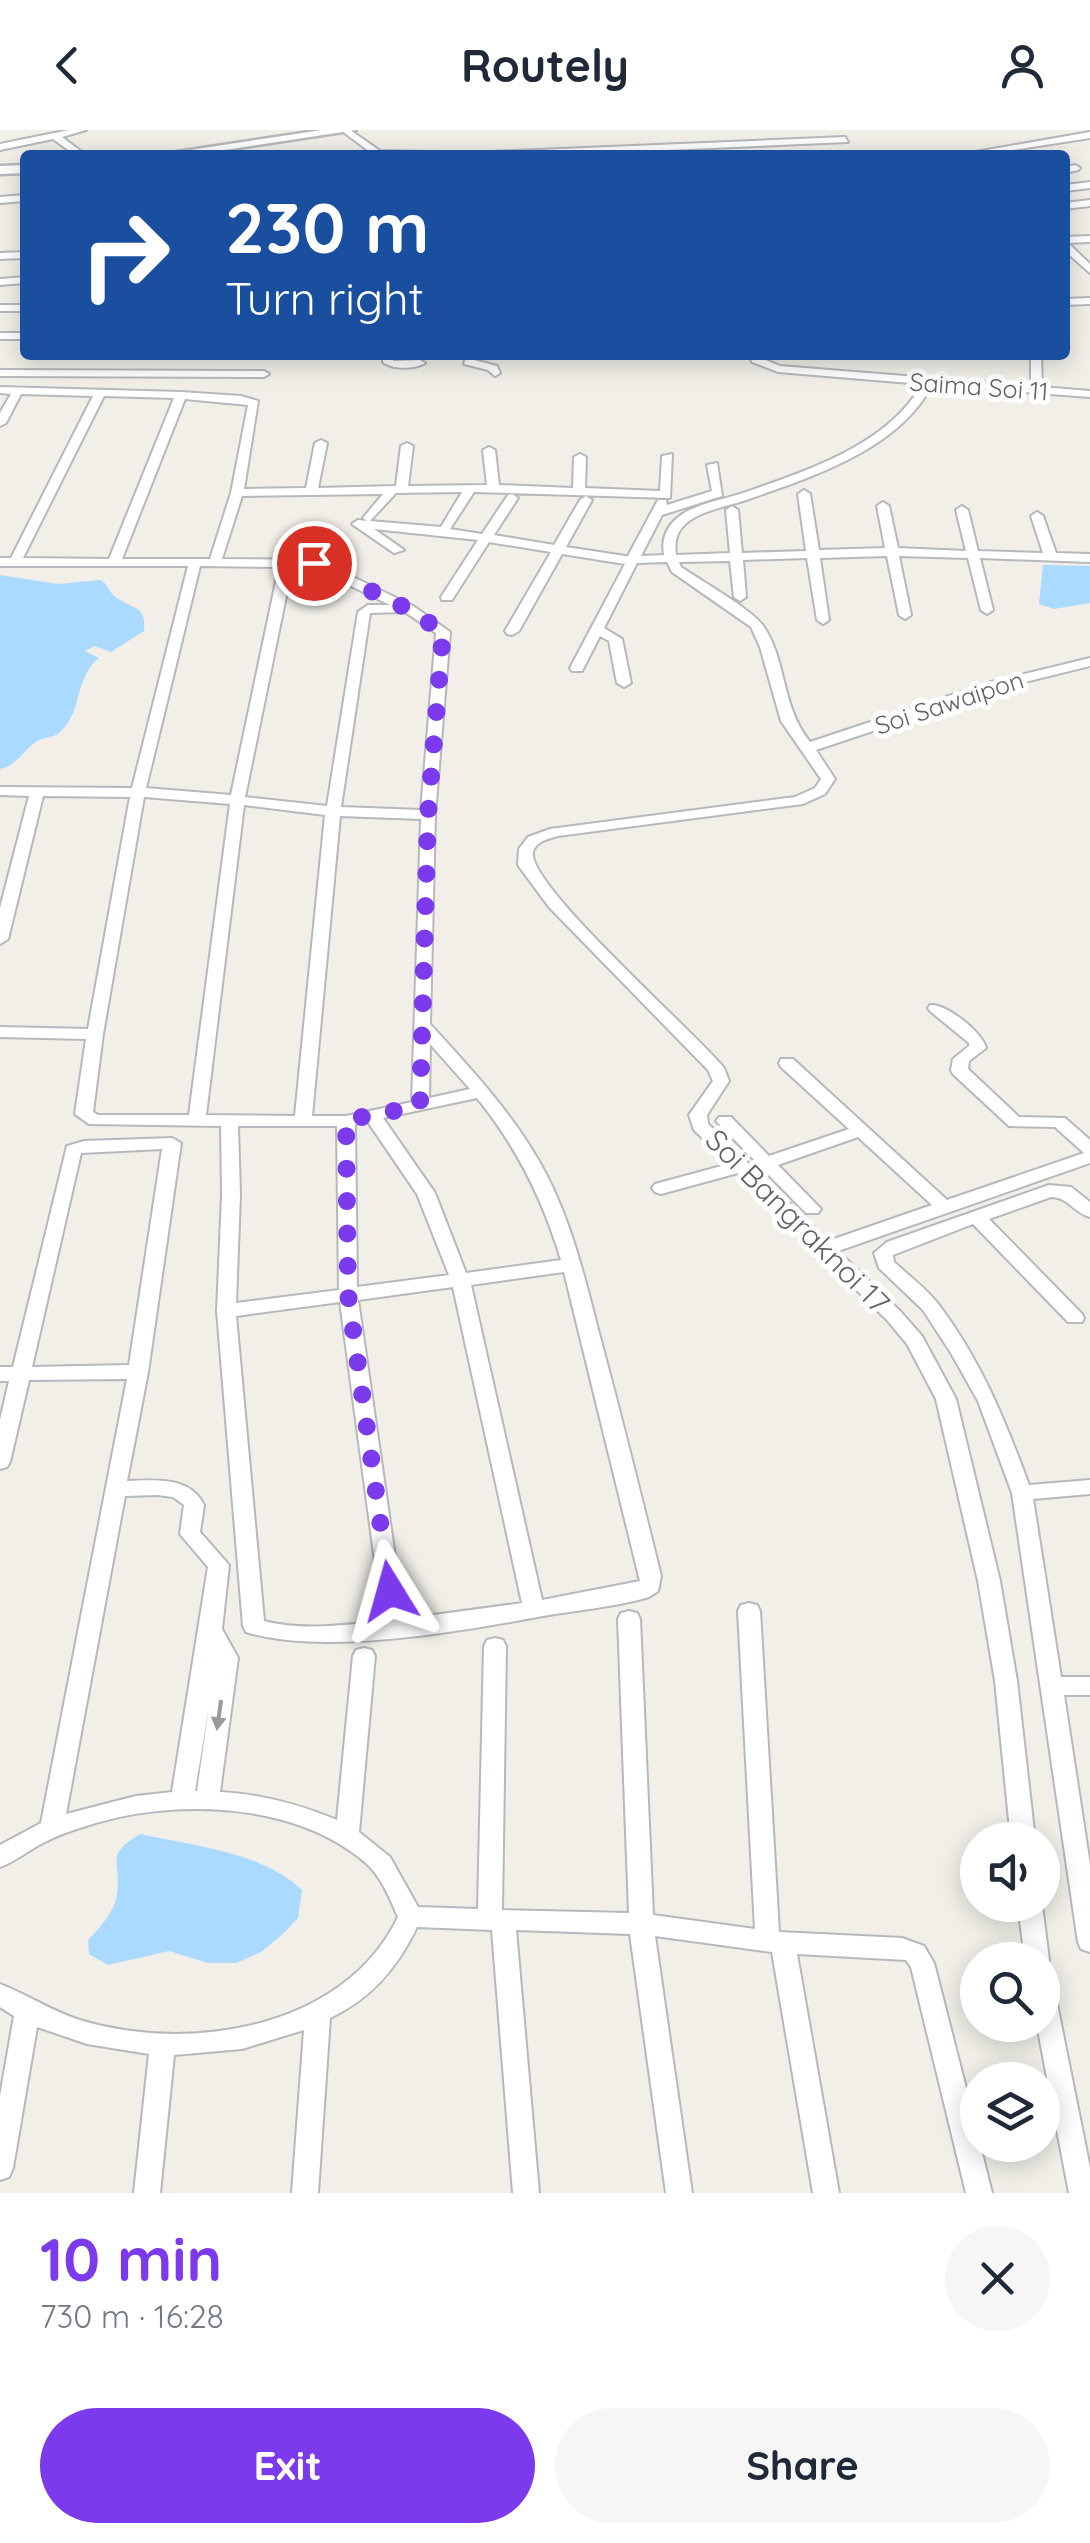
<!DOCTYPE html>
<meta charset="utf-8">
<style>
body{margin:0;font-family:Quicksand,sans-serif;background:#f6f6f7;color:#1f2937;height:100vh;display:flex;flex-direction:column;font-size:38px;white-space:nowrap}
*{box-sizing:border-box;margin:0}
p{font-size:32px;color:#747a83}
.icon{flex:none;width:55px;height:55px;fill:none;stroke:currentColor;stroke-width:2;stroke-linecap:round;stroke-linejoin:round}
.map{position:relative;height:2063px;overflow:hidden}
.sheet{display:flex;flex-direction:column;background:#fff;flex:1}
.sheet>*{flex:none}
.banner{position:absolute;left:20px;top:20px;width:1050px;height:210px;border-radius:10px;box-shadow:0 5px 25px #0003;background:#1a4fa0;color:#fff;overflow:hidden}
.buttons{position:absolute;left:960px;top:1692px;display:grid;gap:20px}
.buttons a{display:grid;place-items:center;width:100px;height:100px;border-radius:50%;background:#fff;box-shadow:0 5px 25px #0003;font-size:50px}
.pin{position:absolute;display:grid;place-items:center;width:85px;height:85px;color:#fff;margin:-42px;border:5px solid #fff;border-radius:50%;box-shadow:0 2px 10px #0007}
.me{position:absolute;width:110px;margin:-55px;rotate:352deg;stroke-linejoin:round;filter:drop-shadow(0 0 8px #0008)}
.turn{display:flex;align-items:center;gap:35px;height:210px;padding:0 40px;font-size:45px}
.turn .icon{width:130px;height:130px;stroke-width:2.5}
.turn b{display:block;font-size:70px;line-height:85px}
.round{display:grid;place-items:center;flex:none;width:105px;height:105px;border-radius:52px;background:#f6f6f7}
.headline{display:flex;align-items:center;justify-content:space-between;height:170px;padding:0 40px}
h1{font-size:60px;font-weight:700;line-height:75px;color:#7c3aed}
.cta{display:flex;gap:20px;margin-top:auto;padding:20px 40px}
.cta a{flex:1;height:115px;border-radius:60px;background:#7c3aed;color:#fff;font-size:40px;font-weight:700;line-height:115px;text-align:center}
.cta a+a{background:#f6f6f7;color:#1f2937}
header{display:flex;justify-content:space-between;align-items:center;height:130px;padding:0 40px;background:#fff;font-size:45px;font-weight:700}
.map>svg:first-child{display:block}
.water{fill:#aadaff}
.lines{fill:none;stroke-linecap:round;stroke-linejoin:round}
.street-casing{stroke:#b5b8bc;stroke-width:4}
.secondary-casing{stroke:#b6babf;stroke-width:5}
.street{fill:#fff;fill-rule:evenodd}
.secondary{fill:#fff;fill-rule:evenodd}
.oneway{fill:#979a9d}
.route{stroke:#7c3aed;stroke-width:18;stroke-dasharray:0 32.4}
.labels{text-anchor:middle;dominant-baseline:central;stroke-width:10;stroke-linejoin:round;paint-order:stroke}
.far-street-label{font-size:25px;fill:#5f6368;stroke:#fff}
.street-label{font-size:30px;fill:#5f6368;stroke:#fff}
</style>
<header><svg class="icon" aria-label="back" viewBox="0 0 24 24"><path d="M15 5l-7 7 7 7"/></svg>Routely<svg class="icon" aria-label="person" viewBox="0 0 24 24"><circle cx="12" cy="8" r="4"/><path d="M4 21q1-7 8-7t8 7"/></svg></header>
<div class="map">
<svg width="1090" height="2063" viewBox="0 0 1090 2063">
<rect width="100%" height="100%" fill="#f1efe8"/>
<g class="water">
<path d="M1043,435L1090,436V473L1054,479L1039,474Z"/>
<path d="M0,445L58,454L101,450C108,455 110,464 117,468C136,481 146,475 144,501L111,522L95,516L85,521L99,528C74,547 83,583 59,603C53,608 44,607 37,611C24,619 18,635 0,639Z"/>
<path d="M140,1704C194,1716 260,1721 302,1760L298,1788L283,1804L261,1822L236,1833H208L169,1821L108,1835L89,1824L88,1810C100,1797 115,1782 117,1764C122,1730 103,1727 140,1704Z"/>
</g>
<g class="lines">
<g class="street-casing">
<g id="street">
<path d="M69,0H86L62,7L86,25H75L53,9L0,20V14Z"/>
<path d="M350,0L380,21L436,22L441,25H374L342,1Z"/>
<path d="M1090,2V8L980,25H958Z"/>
<path d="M845,7L848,12L553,25H484L489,22Z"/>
<path d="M1075,35L1080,38L1078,40L1065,43V37Z"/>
<path d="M1090,52V58L1065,61V55Z"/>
<path d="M25,65V71L0,73V67Z"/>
<path d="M1090,70V76L1065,79V73Z"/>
<path d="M1090,106V112L1065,113V107Z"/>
<path d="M1065,115H1070L1090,134V143L1065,121Z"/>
<path d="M25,122V128L0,129V123Z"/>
<path d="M25,147V153L0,155V149Z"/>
<path d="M1090,168V174L1065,175V169Z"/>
<rect x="0" y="175" width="25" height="6"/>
<rect x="0" y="203" width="25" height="6"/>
<path d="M383,225H393V231L420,230L425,233C416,239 392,240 383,232Z"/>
<path d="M467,225H477L474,230L497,236L500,243L495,246L488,240L464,234Z"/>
<path d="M750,225H760L761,228L780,236L1031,256V225H1041L1042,257L1090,261V267L932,255C898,320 812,347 746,370C729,376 704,380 689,391C677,400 674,410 676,425L730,423L726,380L732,376L738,380L742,423L806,421L798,364L804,360L810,364L819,420L885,418L877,376L883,372L889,376L898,418L966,421L956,380L962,376L968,380L978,421L1043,423L1031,386L1037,382L1043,386L1056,423L1090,424V432L980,428L993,480L987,484L981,480L968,428L899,426L911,485L905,489L899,485L887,426L820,428L829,490L823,494L817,490L807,428L743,430L746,467L740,471L734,467L730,431L679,432L681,437C701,451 752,479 764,497C787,532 781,576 810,612L991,552L1090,528V536L1001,558L816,620L835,649L825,664L803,674L558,706C548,709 536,711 533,722C526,754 696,903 724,938L729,951L707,985L708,994L828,1111L932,1075L858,1007L778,1035L821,1079L818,1083H806L716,991L719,987H731L769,1026L849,999L781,937L779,933L781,929H793L947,1070L1084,1023L1055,997L1009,996L953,944L951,940L953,929L969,916V913L930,881L928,878L930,875C946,873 983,903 986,918L969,931L968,939L1019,987L1065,988L1090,1010V1033L838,1121L901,1182L922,1206L956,1269L1000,1451L1017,1551L1035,1710H1011L995,1551L978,1451L936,1269L907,1214L887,1190L738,1043L661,1064L655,1062L652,1058L655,1054L729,1034L694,1000L689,985L713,951L708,940L549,777L518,735L519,719L528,707L550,699L795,667L815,658L821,649L781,591L760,517L751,497L672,442L667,432L637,433L604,498L622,509L631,553L624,557L617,553L609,511L600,506L582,541H572L570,538L625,434L562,424L519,501L512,505L507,504L505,501L551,422L489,412L452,470H442L441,467L478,410L374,399L404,420L394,423L352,394L358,390L367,391L363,388L383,364L242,366L222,429L318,430L413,476L450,502L435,685L430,894C473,941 517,988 546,1044C572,1094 585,1149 599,1203C621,1284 641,1365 661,1446L658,1461L649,1467C616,1477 578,1480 543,1486C463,1501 323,1526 246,1502L243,1496L217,1181L222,1065L221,996L89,994L75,984L86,909L0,907V897L88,899L130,667L43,666L8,809L0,814V778L29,666L0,665V657L132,658L188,436H0V428H11L93,266L21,264L6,293L0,296V283L11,264L0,263V257L181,262L241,266L258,271L244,359L306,358L315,313L321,310L327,313L318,358L396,356L401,316L407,313L413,316L408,356L487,355L483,320L489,317L495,320L499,355L573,358L574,327L580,324L586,327L585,358L660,361L662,326L672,324L670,368L474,362L450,399L482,404L508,365L512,364L518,368L494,405L554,415L580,370L586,366L592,370L566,417L625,426H628L658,370H666L667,375L712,361L707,335L717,333L722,366L662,385L641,426L664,425C661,409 667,395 681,385C697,374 721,370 740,364C803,342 888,316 922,254L778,242L752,232ZM104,266L174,268L109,429L23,428ZM185,269L248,275L231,363L210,429H122ZM462,362L441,397L370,391L396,363ZM200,436L279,437L231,665L146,658ZM292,437H312L390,475H368L358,482L327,676L245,667ZM405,482L436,503L421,680L341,677L370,483ZM144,667L230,674L189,985H98L93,982L103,904ZM244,675L325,685L295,986L206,985ZM340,686L421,689L412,972L346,986H312ZM430,914L470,959L429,968ZM477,968C517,1017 543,1070 561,1130L466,1143L435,1063L383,988ZM368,992L417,1064L449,1145L357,1157L355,994ZM238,996H337L339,1160L236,1173L240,1065ZM564,1142L640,1451L542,1470L471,1155ZM453,1157L522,1473L404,1489L358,1170ZM340,1172L383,1491C345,1495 302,1501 264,1491L236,1186Z"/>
<path d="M0,240L264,241L269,244L264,247L0,246Z"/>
<path d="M172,1008L181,1013L148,1242L127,1351C155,1350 190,1346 204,1375L200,1402L229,1435L222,1499L238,1528L220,1662C261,1664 298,1674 337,1690L353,1526L356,1520L364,1518L372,1520L375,1526L359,1702L390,1727L418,1777L478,1779L484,1516L487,1510L495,1508L503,1510L506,1516L502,1780L629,1783L618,1489L621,1483L629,1481L637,1483L640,1489L653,1785L755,1799L738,1481L741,1475L749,1473L757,1475L760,1481L779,1802L902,1808L924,1816L934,1833L978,2005V2015H980L992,2063H966L911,1837L906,1830L797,1824L839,2063H813L772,1822L655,1806L692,2063H666L630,1804L516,1800L539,2063H513L492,1800L417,1797C398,1837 371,1869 330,1888L318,2063H292L304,1900L242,1919L174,1925L160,2063H134L149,1924L87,1914L37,1897L13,2038L9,2047L0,2050V1966L14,1886L0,1877V1854C29,1865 52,1882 83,1891C192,1923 345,1898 398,1787C390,1769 382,1748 367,1734C296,1671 170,1667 83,1697C71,1701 58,1705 47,1711C31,1718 17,1731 0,1737V1715L41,1693L127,1249L29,1250L10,1332L7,1337L0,1339V1290L9,1251H0V1237H13L67,1016L84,1011ZM162,1019L129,1235L32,1237L81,1023ZM157,1365L173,1367L184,1375L180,1404L208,1437L172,1662L136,1666L66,1684L125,1366ZM209,1576L197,1661H195Z"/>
<path d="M1049,1055L1071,1057L1090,1072V1087C1074,1083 1068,1067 1051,1067L989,1089L1082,1184L1084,1188L1082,1192H1068L973,1094L893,1125L894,1132C909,1146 927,1159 939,1175C981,1231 1005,1290 1029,1355L1090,1350V1364L1033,1369L1061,1547H1090V1565H1064L1090,1735V1822L1081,1819L1078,1812L1012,1363L978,1271L951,1223L923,1180L879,1138L874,1123L887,1112Z"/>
<path d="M1018,1775H1042L1049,1830L1046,1837L1042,1839V1830H1025Z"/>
<path d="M1042,1848L1051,1851L1054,1859L1090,2038V2063H1069L1037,1895H1042Z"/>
</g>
</g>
<g class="secondary-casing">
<g id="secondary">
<path d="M322,0H356L192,25H157Z"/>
<path d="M25,35V43L0,44V36Z"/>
</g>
</g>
<use href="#street" class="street"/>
<use href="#secondary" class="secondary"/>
</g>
<defs><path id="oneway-solid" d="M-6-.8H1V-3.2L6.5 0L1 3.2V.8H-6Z" transform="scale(2.5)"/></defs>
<use class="oneway" href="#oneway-solid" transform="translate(219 1585) rotate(98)"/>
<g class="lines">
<path class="route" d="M314,433L408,479L443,502L428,685L420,976L346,990L348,1164L390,1461"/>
</g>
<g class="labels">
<g class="far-street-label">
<text transform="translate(979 256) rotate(4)">Saima Soi 11</text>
<text transform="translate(949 572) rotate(-18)">Soi Sawaipon</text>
</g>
<g class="street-label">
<text transform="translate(798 1091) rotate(45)">Soi Bangraknoi 17</text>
</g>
</g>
</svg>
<div class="buttons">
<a><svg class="icon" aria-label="sound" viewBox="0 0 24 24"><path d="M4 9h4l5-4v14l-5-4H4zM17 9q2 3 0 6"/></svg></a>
<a><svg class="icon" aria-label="search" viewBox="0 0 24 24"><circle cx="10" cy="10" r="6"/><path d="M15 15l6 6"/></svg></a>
<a><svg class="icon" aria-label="layers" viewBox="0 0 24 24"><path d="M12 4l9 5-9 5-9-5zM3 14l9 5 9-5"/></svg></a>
</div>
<div class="pin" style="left:314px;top:433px;background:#d93025"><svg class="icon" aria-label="arrive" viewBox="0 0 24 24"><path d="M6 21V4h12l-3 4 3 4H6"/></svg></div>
<svg class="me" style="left:390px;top:1461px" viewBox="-20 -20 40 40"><path d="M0-17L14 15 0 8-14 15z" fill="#7c3aed" stroke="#fff" stroke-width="4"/></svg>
<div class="banner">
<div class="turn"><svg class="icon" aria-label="right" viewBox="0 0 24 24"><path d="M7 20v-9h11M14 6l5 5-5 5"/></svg><div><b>230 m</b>Turn right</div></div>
</div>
</div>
<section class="sheet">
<div class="headline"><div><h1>10 min</h1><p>730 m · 16:28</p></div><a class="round"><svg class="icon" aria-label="close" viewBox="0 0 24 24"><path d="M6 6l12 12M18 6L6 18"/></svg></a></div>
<div class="cta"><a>Exit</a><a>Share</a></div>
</section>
